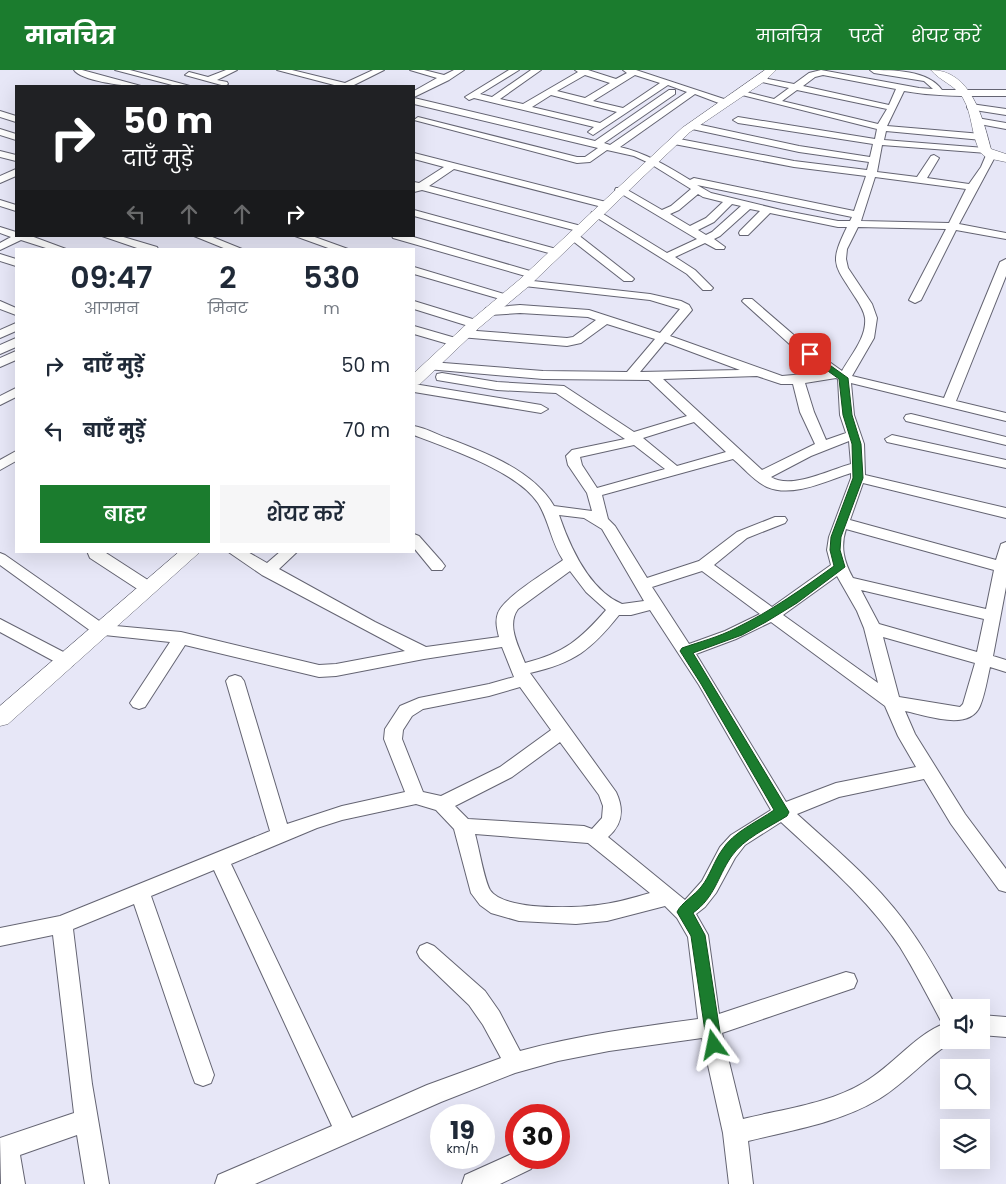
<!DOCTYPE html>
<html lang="hi">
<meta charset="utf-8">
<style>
body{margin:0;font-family:Poppins,"Noto Sans Devanagari",sans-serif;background:#f6f6f7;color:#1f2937;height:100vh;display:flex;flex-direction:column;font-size:19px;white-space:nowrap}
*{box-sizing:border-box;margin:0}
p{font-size:16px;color:#747a83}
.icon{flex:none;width:28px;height:28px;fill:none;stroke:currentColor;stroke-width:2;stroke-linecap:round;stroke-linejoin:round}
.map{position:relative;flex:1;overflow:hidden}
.details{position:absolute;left:15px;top:178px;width:400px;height:305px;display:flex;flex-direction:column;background:#fff;border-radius:0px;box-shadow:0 5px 20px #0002}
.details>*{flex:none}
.top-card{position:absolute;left:15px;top:15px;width:400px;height:152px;border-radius:0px;box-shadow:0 5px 20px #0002;background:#202124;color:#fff;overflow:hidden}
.buttons{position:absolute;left:940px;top:929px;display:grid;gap:10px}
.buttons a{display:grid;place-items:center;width:50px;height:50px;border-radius:0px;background:#fff;box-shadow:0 5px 20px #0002;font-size:25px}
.speed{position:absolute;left:430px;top:1034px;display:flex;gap:10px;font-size:25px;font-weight:700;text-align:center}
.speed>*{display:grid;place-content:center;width:65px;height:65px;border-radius:50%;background:#fff;box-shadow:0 5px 20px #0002;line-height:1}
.speed small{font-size:12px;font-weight:400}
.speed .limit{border:8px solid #d22;background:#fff;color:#111}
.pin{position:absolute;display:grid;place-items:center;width:42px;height:42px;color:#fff;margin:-21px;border-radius:10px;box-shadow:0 2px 8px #0006}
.me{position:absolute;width:55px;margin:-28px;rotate:348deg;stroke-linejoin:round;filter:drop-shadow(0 0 4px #0008)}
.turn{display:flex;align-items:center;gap:18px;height:105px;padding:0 25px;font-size:22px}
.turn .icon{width:65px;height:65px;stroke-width:2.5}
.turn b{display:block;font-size:35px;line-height:42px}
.lanes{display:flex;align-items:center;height:48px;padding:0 25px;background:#0003;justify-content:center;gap:25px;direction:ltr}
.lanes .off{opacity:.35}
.eta{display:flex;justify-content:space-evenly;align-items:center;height:85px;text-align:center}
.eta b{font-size:30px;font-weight:600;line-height:35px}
.primary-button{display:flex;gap:10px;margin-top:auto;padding:10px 25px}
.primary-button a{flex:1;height:58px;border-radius:0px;background:#1b7c2e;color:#fff;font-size:20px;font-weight:600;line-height:58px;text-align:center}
.primary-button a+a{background:#f6f6f7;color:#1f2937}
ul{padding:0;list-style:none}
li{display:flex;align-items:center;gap:15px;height:65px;padding:0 25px}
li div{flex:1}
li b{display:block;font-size:19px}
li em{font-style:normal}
header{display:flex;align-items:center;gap:30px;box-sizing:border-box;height:70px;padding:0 25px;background:#1b7c2e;color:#fff}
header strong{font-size:24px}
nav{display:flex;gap:28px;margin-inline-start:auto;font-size:18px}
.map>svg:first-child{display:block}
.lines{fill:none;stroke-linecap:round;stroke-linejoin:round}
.minor-casing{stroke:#646472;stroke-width:2}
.tertiary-casing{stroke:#646472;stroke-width:1}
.minor{fill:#fff;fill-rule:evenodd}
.tertiary{fill:#fff;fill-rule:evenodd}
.route{fill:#1b7c2e;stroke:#12511e}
</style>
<header>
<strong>मानचित्र</strong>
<nav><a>मानचित्र</a><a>परतें</a><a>शेयर करें</a></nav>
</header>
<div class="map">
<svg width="1006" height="1114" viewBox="0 0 1006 1114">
<rect width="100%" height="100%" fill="#e7e7f7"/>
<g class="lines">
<g class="minor-casing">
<g id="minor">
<path d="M74,0H82L141,16C128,17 81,11 74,0Z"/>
<path d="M115,0H130L190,16H176Z"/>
<path d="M226,0H237L217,10L227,12L228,14L225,16L185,5L189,2L208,7Z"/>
<path d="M277,0H292L345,13L373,0H384L352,16H338Z"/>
<path d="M410,0H424L444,5L454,0H464L449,10L414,27V21L437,8Z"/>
<path d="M509,0H519L480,24L492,27L531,0H541L500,29L523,34L578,2L575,0H588L616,9L627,3L623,0H636L727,30V34L724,35L695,24L620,77C646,83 667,96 690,110L694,108L854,141L866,106L794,97L674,74L669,71L674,68L794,91L867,100L869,92L799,82L692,59L687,56L692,53L799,76L870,87L873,74L738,53L733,50L738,47L875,69L877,59L734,23L738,20L774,29L789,18L758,11V7L794,14L809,3L821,0L919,18L933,19L924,11L874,3L870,0C893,0 928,0 942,20H1006V26C972,26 938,27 904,21L887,56L982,64L987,67L982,70L886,61L884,70L985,78L988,79L989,83H994L996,85L959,154L1006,163V169L956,160L921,230L915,233L909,230L946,159L858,157L847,179L846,189L848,198L872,234L877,248L874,268L852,306L944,328L1000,192L1006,189V206L956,331L1006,343V351L851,313L854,345L864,374L865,405L1006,438V448L863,413L850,450L996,490L1001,474L1006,472V517L993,586L1006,590V602L990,597C987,610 985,624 980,636C969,662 926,645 905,641L915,664L965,744L1006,799V822L999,820L951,754L924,709L839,727L797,744C838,781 883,818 914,865C930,888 943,913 957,938H949V970H955C927,986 907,1012 879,1029C839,1053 792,1060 748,1071L753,1114H729L723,1063L702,968L609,981L558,991L515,1003L441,1032L255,1114H215L218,1105L332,1056L214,800L151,826L214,1005L211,1013L203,1016L195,1013L192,1005L134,834L73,859L92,1014L109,1114H85L77,1065L20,1085L25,1114H1L0,1068L74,1043L53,865L0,876V858L60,846L270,761L226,611L229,607L235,605L241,607L244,611L287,754L342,736L405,722L384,669L385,659L400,636L419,628L489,614L514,607L502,577L424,589L336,606L319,607L185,575L145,637L139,639L133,637L130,633L170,572L95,564L0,495V483L5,485L105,555L181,562L319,595L336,594L405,581L262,505L227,481H246L267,493L281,481H298L279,499L375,552L426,577L499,567C497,559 495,551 498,543C504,527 548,501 563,490C551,472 549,450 538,433C517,401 449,379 414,365V356C425,358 436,364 447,368C484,382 533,400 554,436L592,441L587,423L568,395L566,386L572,380L625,369L556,323L497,320L437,310L436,307L437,304L442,303L497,312L564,316L634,362L687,346L649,310L543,309L427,299L425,296L431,292L543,301L627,302L655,269L607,254L581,273L567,276L460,267L458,264L460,261L464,260L567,268L573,267L596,250L588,247L520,243L490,245L484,241L486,238L520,235L589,240L660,263L680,239L650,230L524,216L518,213L524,210L650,224L681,231L689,235L692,240L670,266L782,306L827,302L795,279L744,233L742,231L744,229H752L803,273L842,301C851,285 867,267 865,248C864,241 859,233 855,227C834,194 829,194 847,157H838L770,143L748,165H740L739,163L740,161L760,141L750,139L720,166L714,169L725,177L724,179H716L705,173L675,187L695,200L713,218L711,220H703L687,204L591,144L592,142H600L667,183L697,169L615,120L616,118H624L662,140L671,136L691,119L649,93L634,86L607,80L590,92L577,93L414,50L418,47L577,87H585L598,78L414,34V28L595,71L669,20H675V24L604,73L610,75L687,22L668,15L593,65L588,62L594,57L474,28L469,30L465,27ZM585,5L610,13L585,28L557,21ZM635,5L660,13L623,38L593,31ZM823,5L896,19L889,35L803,16L815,7ZM797,20L887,39L878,54L782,31ZM551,25L617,42L600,53L532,37ZM882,75L987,83L981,97L969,114L927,108L939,88L934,85L931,86L917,107L877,102ZM875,107L966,119L949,153L861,151ZM697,115L852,147L850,151H838L781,140L711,123ZM698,124L703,127L723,132L706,148L690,156L670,144L679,140ZM732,134L741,136L712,162L706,165L698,160L714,152ZM665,272L740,300L640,302ZM757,306L781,314H793L800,342L815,374L762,400L663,309ZM836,308L838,309L840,345L846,363L826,370L814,342L805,313ZM694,352L726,382L677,396L643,368ZM849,371L851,394C829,400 791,420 771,407L811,386ZM634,375L665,399L597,418L582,395L580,387ZM733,389C744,398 754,411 767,417C793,428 826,411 851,403V408L829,467L827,480L831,495L772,537L714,495L747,468L785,453L787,450L785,447H775L737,462L699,491L647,508L615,456L608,449L602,425ZM559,445L584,448L602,459L644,531L622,534C589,520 570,477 559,445ZM846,459L994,500L986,539L853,508C844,492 840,477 846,459ZM570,501L586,522L606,540C580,570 564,583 525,593C519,577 506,555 518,539ZM702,501L760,544L725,561L689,574L652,517ZM837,506L857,541L864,558L878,613L783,545ZM861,520L984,549L977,582L879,554ZM650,540L699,615L771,740L731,765L720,777L702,811L685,830L608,767C623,754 624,739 616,722L530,603C574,593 591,580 619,545H631ZM771,552L885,636L898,666L916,697L836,713L786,732L696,584L736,569ZM883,567L975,593L963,634L960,637L899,627ZM520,617L551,660L500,697L441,726L423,722L402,669L403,660L412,646L423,639L489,626ZM560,672L599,725L603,736L602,748L592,759L584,756L468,749L455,736L512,707ZM416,734L436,740L454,759L471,823L480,835L491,843L519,851L576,854L607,851L665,836L677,848L688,867L698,949C638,957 579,965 520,981L499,941L485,921L434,876L427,873L420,876L417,882L420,888L469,935L483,955L501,988L427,1015L352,1048L231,794L317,758L342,750ZM781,752C823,791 868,829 900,877C915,901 928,927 941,951L946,953C914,965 893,996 863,1013C828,1034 783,1039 743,1049L722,963L854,918L857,911L854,904L846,902L719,944L708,865L696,844L705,837L716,823L735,788L745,775ZM475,764L588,773L650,823C633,828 615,833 598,835C575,838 504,841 490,820C484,809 479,778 475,764Z"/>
<path d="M971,34L1006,39V45L968,39L967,37Z"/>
<path d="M0,41L16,46V52L0,47Z"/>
<path d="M977,48L1006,53V59L974,53V49Z"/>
<path d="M0,59L16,64V70L0,65Z"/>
<path d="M0,81L16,85V91L0,87Z"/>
<path d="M414,83L610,133L611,135L606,138L454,99L429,116L585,157L586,159L581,162L422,120L414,122V112L419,113L444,97L414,89Z"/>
<path d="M16,99V106L0,113V106Z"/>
<path d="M0,130L16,135V141L0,136Z"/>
<path d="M414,140L560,180L561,182L556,185L414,146Z"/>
<path d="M0,157L16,162V166H31L66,179H49L21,170L0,180V173L11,167L0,163Z"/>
<path d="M573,163L577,164L632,207L634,209L632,211H624L569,168L568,166Z"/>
<path d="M102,166H120L157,177L158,179H140Z"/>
<path d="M194,166H210L242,179H226Z"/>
<path d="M295,166H312L348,179H331Z"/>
<path d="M392,166H410L537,203L539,205L533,208L529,207L393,168Z"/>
<path d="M0,184L16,189V196L0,191Z"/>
<path d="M414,197L511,226L513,228L507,231L414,204Z"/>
<path d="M0,231L16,238V245L0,239Z"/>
<path d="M414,231L479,251L481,254L475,258L414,239Z"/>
<path d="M16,253V261L0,268V260Z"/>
<path d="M414,256L459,269L461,272L455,276L414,264Z"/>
<path d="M16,268V277L0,284V275Z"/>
<path d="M16,281V290L0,297V288Z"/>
<path d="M414,314L541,335L548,339L541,343L414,322Z"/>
<path d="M16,318V327L0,335V326Z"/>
<path d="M911,344L1006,367V375L906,351L904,348L906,345Z"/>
<path d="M892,365L1006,390V398L887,372L885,369Z"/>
<path d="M16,381V391L0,400V390Z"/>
<path d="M414,464L419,466L442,492L445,496L442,500H432L414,478Z"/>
<path d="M87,481H103L154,514L156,518L154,522L148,523L142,522L90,488Z"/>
<path d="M0,549L73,587L75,591L73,595L67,597L61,595L0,562Z"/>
<path d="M981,945L1006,947V967L981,965Z"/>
<path d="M516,1082V1088H533L535,1091L531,1099L500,1114H462L465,1105Z"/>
</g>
</g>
<g class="tertiary-casing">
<g id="tertiary">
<path d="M765,0H776L765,11L690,62L529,216L480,257L420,314L414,316V303L470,251L519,210L682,58Z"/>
<path d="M931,0C971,0 983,48 991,79L1006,84V92L987,88L981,83C971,67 973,45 963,28C955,15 940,11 931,0Z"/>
<path d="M180,481H201L8,654L0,656V636Z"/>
</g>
</g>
<use href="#minor" class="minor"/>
<use href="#tertiary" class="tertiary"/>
</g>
<path class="route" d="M810,281L848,308L852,345L861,374L863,408L841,467L840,480L845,497L797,533L766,552L742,565L693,583L789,742L787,746C768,758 744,768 731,787C717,808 715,827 693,843L705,865L722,975L720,980L714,982L709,980L707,975L691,866L677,842C681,833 695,825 701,817C710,806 714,791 722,780C733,762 757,752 774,740L701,614L680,581L682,578C699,572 719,567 736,558C771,541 802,519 834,496L830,480L831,467L853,408L852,374L843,345L839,309L807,286L806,284Z"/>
</svg>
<div class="buttons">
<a><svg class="icon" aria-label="sound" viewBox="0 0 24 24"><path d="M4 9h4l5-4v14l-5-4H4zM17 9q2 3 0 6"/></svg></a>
<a><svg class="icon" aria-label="search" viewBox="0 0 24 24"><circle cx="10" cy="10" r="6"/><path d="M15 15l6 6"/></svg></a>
<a><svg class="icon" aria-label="layers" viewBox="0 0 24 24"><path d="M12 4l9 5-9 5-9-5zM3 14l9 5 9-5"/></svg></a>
</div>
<div class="speed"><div>19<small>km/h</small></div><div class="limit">30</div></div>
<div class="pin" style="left:810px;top:284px;background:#d93025"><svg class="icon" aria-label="arrive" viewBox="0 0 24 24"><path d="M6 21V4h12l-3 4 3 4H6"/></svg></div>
<svg class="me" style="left:714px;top:975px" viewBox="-20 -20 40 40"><path d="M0-17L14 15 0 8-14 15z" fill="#1b7c2e" stroke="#fff" stroke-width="4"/></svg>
<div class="top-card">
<div class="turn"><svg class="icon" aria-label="right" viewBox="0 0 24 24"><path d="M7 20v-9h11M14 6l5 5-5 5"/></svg><div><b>50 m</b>दाएँ मुड़ें</div></div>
<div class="lanes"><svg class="icon off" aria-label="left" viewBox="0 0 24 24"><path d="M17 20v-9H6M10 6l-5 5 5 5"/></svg><svg class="icon off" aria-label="ahead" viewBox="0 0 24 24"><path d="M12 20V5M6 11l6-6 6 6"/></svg><svg class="icon off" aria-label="ahead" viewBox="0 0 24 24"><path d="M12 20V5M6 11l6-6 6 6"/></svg><svg class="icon" aria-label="right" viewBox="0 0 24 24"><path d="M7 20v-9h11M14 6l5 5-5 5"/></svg></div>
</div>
<section class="details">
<div class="eta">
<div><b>09:47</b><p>आगमन</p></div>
<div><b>2</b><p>मिनट</p></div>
<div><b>530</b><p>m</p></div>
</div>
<ul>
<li><svg class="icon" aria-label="right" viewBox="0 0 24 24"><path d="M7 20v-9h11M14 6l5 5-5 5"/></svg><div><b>दाएँ मुड़ें</b></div><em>50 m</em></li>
<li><svg class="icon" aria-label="left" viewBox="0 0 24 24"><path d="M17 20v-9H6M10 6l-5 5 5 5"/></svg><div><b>बाएँ मुड़ें</b></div><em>70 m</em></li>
</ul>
<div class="primary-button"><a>बाहर</a><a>शेयर करें</a></div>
</section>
</div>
